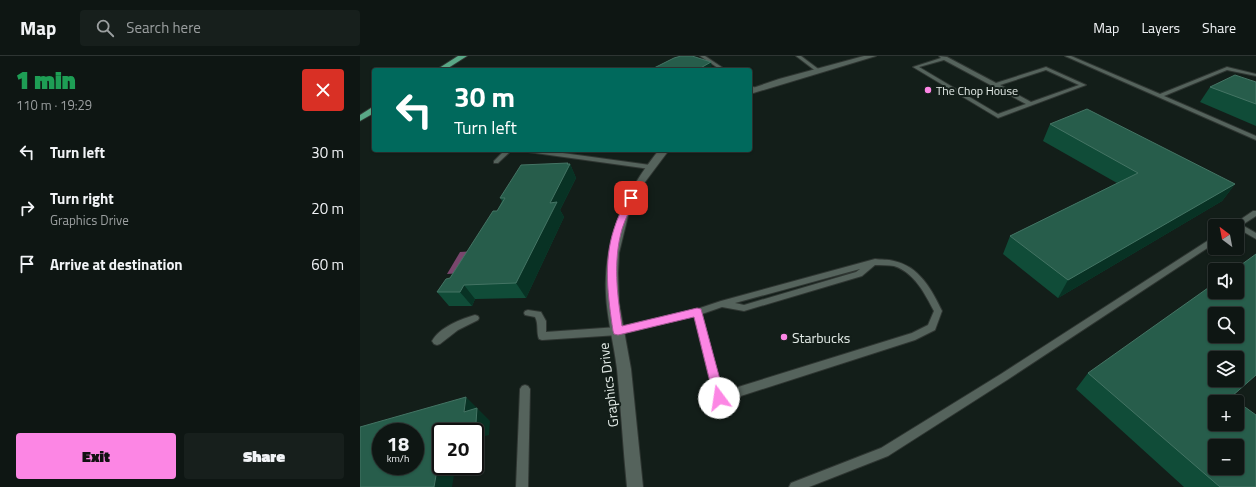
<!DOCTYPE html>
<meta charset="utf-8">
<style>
body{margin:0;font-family:"Titillium Web",sans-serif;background:#171f1c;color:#f1f3f6;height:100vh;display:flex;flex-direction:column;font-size:15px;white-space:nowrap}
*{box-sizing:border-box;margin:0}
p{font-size:13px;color:#9b9fa0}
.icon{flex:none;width:22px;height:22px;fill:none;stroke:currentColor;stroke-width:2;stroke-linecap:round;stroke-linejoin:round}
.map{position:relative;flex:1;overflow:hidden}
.side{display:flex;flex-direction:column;background:#0e1613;width:360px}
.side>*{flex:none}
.banner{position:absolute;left:12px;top:12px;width:380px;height:84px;border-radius:4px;box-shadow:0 1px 3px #0004,0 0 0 1px #2e3533;background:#00695c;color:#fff;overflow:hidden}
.needle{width:26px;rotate:328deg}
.buttons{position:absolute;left:848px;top:163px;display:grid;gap:8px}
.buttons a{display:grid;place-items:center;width:36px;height:36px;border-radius:4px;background:#0e1613;box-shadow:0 1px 3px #0004,0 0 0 1px #2e3533;font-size:20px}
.speed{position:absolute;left:12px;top:367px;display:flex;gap:8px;font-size:20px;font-weight:700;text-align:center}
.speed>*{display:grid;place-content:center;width:52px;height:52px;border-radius:50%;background:#0e1613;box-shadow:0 1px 3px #0004,0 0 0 1px #2e3533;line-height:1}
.speed small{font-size:10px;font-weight:400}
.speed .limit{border:2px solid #111;border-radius:6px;background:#fff;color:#111}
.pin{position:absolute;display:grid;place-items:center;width:34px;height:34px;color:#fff;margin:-17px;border-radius:8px;box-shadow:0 2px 6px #0006}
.me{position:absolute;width:44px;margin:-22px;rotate:346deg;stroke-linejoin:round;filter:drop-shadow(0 0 3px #0008)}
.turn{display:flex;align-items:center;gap:14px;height:84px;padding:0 16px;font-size:18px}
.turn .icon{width:52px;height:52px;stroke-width:2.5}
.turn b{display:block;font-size:28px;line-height:34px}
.round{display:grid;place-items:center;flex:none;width:42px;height:42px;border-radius:4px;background:#171f1c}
.headline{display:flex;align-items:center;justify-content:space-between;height:68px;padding:0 16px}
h1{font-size:24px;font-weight:800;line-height:30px;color:#1e9e55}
.button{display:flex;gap:8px;margin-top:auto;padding:8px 16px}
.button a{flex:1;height:46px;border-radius:4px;background:#fc86e4;color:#111;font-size:16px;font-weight:800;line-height:46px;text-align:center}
.button a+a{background:#171f1c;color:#f1f3f6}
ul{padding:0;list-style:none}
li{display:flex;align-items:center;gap:12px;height:56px;padding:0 16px}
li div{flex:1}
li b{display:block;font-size:15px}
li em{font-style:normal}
header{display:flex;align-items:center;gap:24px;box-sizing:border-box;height:56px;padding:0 20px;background:#0e1613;border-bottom:1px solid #2e3533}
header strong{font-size:19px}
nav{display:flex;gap:22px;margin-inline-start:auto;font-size:14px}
.search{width:280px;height:36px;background:#171f1c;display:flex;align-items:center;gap:10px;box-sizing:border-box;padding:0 14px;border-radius:4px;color:#9b9fa0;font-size:15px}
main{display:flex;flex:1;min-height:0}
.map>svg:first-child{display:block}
.water{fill:#79466d}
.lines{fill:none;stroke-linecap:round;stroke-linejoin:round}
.service-casing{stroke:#2f3632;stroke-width:2}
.tertiary-casing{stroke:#2f3632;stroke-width:2}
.motorway-casing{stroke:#2f3632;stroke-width:2}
.service{fill:#55635c;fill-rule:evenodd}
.tertiary{fill:#55635c;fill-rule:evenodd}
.motorway{fill:#59a886;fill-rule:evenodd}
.wall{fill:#104c38}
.shaded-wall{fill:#083224}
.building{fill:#275d4b;stroke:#447464;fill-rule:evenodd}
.route{fill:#fc86e4;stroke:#a45794}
.poi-dot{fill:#fc86e4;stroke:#131e19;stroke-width:1.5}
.labels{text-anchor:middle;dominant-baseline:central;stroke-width:4;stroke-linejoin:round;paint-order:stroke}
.far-poi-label{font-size:12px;fill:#e4ece8;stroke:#131e19;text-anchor:start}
.poi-label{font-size:14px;fill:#e4ece8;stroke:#131e19;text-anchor:start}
.street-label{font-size:14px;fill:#e4ece8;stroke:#131e19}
</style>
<header>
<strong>Map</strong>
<div class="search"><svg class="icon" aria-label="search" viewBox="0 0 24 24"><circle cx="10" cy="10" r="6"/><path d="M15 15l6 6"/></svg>Search here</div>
<nav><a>Map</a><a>Layers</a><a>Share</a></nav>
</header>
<main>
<section class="side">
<div class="headline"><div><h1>1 min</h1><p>110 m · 19:29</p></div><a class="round" style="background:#d93025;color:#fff"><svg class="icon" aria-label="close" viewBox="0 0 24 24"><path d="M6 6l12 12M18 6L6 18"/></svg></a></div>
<ul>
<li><svg class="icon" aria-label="left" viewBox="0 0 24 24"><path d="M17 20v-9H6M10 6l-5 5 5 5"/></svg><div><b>Turn left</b></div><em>30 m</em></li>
<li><svg class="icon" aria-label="right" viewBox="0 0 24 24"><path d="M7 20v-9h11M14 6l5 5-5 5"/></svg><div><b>Turn right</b><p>Graphics Drive</p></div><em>20 m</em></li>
<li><svg class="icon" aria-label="arrive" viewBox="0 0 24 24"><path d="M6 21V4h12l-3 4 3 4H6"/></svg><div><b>Arrive at destination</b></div><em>60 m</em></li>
</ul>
<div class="button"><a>Exit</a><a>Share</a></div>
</section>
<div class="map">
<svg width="896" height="431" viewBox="0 0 896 431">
<rect width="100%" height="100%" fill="#131e19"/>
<path class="water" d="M115,195L103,217L87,218L100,196Z"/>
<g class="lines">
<g class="service-casing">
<g id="service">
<path d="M340,0H345L366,14H361Z"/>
<path d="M436,0H441L461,15L457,16Z"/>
<path d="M579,0L587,1L636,27L686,11L726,29L638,62L553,11L581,2ZM584,4L666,48L638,58L559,11ZM686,14L719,29L671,46L640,29Z"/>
<path d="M705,0H711L800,38L867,11L896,18V20L867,14L804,40L896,80V84Z"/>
<path d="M390,29L397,33V35L390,33Z"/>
<path d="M145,94H152L138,107H134V105Z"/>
<path d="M165,94H181L290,109L293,111L290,113L168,96Z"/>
<path d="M893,155H896V160L882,169L896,177V183L877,172V170H871Z"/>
<path d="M855,180V187L647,324L528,400L449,431H429L431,427L521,392L641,318Z"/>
<path d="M515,203C521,204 528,203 534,205C559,210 572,234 582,255L575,274L555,284L359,347L355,345L354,342L334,260L258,279L182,284L179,283C176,276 179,268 175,261L165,259L164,257L165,255L168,254L181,256L186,265V276L258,271L337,253L361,245ZM515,209C521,209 528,209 534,210C554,216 565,238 574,255L568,269L552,277L362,336L342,258L362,251L384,255L502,220ZM500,213L496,216L384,249L375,247Z"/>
<path d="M115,259L118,260L119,262L118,264L98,274L80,288L77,289L74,288L72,285C80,271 101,263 115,259Z"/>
<path d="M165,329L168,330L170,333L168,431H156L160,333L162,330Z"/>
</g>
</g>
<g class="tertiary-casing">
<g id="tertiary">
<path d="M504,0H516L390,38V33L419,23Z"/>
<path d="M299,94H309L285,126L268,160L259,197L258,217L259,247L271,313L283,431H267C263,392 261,352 257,313C254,288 247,263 246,238C243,183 265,136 299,94Z"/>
</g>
</g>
<g class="motorway-casing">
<g id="motorway">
<path d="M98,0H107L85,14H76Z"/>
<path d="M11,52H14V57L0,65V59Z"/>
</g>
</g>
<use href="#service" class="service"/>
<use href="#tertiary" class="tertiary"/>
<use href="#motorway" class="motorway"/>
</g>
<g class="wall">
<path d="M896,26V70L840,46L850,31Z"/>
<path d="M690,68L875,128L862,145L698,242L643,198L650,180L757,127L683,85Z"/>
<path d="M208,108H210L216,122L200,154L204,161L166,242L115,243L112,250H89L77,236L90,222L137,155L142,145L140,142Z"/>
<path d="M728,317L871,341L896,431H824L716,333Z"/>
</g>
<g class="shaded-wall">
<path d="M351,6L352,14H337Z"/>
<path d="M208,107L209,109L210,108L216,122L200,154L204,161L166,242L156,227L190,147Z"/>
<path d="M875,128L862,145L698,242L708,224Z"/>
<path d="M104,229L115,243L112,250L100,236Z"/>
<path d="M106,341L130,365L129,379L118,382L115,407V376H103Z"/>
<path d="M78,408H81V410H115L114,413L94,419L92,431H74Z"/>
</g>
<g class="building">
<path d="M321,0H332L351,6L337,14H290L314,2Z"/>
<path d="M875,19L896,26V48L850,31Z"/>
<path d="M727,53L875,128L708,224L650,180L778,117L690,68Z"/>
<path d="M208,107L207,108H210L190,147L197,146L156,227L104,229L100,236H77L86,223L90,222L133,155H137L145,142H140L161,109Z"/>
<path d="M896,198V319L871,341L896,359V431H860L728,317L855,227V236H877V214H874ZM855,258H877V280H855ZM855,302H877V324H855ZM855,346H877V368H855ZM855,390H877V412H855Z"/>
<path d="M106,341L104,356L117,352L116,367L104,370L103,376H81V408H78L74,431H0V371ZM21,376H55V410H21Z"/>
</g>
<path class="route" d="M271,139L275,142C271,152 265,163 262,173C253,205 257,238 262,270L337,252L341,253L365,342L363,346L359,348L355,346L354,342L334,261L258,279L254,278L253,275C248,241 243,206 254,173C257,162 263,152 267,142Z"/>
<g class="poi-dot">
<circle cx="568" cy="34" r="4"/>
<circle cx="424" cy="281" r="4"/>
</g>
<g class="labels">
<g class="far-poi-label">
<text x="576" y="34">The Chop House</text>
</g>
<g class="poi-label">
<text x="432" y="281">Starbucks</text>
</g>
<g class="street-label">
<text transform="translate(248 329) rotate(-97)">Graphics Drive</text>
</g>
</g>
</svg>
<div class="buttons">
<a><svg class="needle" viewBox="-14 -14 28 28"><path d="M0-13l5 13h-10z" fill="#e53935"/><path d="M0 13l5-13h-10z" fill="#9b9fa0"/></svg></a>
<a><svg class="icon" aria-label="sound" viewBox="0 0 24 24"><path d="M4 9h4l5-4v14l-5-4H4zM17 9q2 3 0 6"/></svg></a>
<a><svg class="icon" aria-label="search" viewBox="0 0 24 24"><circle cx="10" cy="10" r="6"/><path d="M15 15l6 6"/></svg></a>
<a><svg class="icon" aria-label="layers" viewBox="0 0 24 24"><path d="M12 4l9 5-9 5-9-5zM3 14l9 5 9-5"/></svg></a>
<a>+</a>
<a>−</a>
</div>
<div class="speed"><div>18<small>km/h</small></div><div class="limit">20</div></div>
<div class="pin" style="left:271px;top:142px;background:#d93025"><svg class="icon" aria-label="arrive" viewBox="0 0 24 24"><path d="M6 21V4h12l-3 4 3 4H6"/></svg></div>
<svg class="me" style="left:359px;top:342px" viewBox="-20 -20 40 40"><circle r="19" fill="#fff"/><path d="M0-13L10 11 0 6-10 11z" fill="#fc86e4"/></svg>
<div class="banner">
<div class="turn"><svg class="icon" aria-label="left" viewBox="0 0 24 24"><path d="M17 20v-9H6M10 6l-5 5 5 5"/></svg><div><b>30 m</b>Turn left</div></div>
</div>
</div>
</main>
